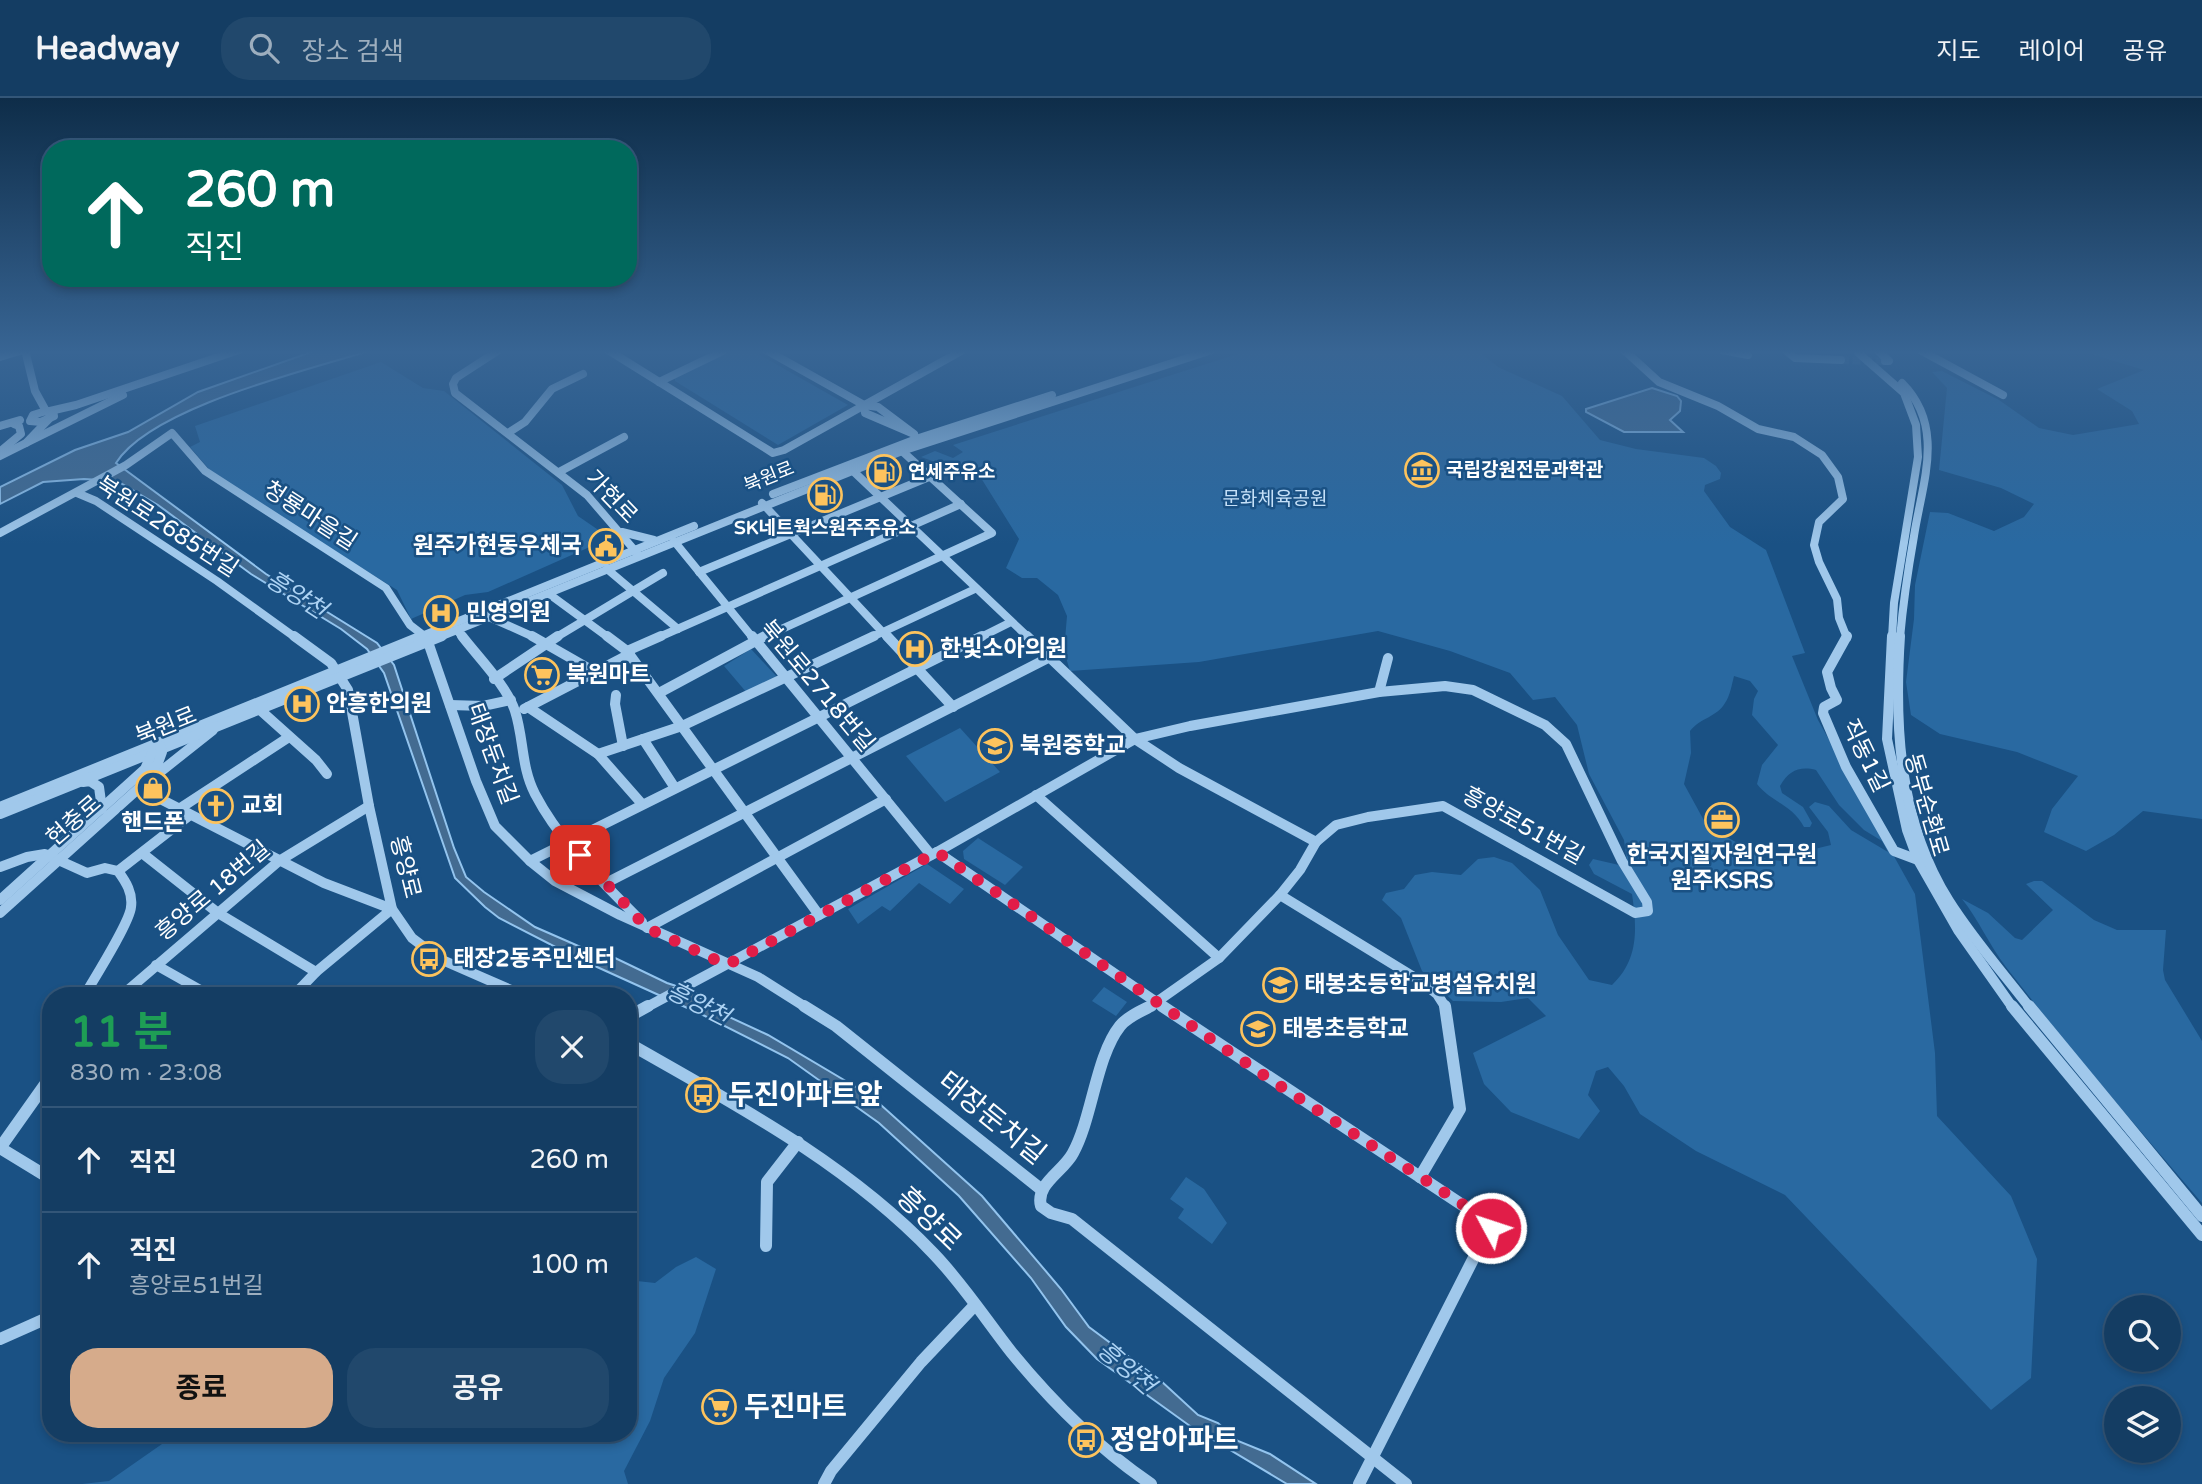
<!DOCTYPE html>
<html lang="ko">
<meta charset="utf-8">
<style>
body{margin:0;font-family:"Varela Round","Noto Sans KR",sans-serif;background:#21486c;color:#f1f3f6;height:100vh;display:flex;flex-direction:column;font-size:26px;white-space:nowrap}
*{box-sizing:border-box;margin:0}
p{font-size:23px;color:#9daebe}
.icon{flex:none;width:38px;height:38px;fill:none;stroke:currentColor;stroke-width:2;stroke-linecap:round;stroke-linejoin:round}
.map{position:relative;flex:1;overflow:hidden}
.details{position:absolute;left:42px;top:889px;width:595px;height:455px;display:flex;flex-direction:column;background:#143d63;border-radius:28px;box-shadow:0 4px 10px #0003,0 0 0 2px #335678}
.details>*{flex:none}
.guide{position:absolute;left:42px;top:42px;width:595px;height:147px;border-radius:28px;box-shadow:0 4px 10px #0003,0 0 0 2px #335678;background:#00695c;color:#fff;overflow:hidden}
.fabs{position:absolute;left:2104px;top:1197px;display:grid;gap:14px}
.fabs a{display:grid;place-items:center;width:77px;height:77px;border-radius:50%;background:#143d63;box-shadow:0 4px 10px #0003,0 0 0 2px #335678;font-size:35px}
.pin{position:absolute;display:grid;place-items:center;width:60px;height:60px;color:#fff;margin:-30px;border-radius:14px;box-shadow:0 4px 10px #0006}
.me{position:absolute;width:77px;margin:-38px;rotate:310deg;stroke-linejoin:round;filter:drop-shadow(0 0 5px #0008)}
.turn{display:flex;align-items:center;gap:24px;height:147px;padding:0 28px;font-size:32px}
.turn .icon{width:91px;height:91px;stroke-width:2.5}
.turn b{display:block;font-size:49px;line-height:60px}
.round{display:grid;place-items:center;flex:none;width:74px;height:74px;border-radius:28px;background:#21486c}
.overview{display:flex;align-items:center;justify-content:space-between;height:119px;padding:0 28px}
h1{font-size:42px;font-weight:700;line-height:52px;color:#1e9e55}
.primary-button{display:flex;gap:14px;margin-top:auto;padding:14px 28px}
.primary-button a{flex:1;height:80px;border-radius:28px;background:#d6ab8b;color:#111;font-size:28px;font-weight:700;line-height:80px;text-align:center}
.primary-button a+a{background:#21486c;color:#f1f3f6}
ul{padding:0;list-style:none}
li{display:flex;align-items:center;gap:21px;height:105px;padding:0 28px;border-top:2px solid #335678}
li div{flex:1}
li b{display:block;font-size:26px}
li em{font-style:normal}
header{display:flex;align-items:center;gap:42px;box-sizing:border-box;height:98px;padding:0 35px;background:#143d63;border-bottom:2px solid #335678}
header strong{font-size:33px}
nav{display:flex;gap:38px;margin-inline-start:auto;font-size:24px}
.search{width:490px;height:63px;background:#21486c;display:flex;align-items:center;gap:18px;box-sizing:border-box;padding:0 24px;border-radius:28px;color:#9daebe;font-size:26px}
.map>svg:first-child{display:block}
.green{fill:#2969a1;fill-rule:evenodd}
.water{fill:#436b91;stroke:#93c4ee;stroke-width:2}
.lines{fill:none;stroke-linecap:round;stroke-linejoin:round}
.minor-tunnel{stroke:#3c6b96;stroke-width:8;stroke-dasharray:8 3.5;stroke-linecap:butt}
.minor-far2{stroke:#a0c8eb;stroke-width:8}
.minor-far1{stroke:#a0c8eb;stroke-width:10}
.minor{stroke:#a0c8eb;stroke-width:12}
.route{stroke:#e11d48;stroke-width:12;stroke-dasharray:0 21.6}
.labels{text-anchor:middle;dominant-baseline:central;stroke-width:5;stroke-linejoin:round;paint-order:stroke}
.far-poi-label{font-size:19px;font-weight:bold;fill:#fff;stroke:#1a5184;text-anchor:start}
.far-street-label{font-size:19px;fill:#fff;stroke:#1a5184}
.far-park-label{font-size:19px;fill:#c5e0f8;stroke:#1a5184}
.street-label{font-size:23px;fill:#fff;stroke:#1a5184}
.poi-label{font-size:23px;font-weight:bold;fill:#fff;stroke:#1a5184;text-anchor:start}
.water-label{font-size:24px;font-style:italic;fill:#acd2f3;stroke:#1a5184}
.near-poi-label{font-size:28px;font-weight:bold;fill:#fff;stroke:#1a5184;text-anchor:start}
.near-street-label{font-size:28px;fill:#fff;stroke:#1a5184}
</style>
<header>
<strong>Headway</strong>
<div class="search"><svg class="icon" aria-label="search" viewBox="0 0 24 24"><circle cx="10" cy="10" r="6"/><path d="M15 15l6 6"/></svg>장소 검색</div>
<nav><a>지도</a><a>레이어</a><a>공유</a></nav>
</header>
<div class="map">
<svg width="2202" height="1386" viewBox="0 0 2202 1386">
<rect width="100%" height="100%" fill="#1a5184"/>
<g class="green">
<path d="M732,252H751L848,307L778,347L675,283V280Z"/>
<path d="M1250,252H1485L1482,256L1498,269L1562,298L1600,342L1636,351L1704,360L1716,368L1721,375L1720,381L1705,387L1704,393L1730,429L1766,452L1805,555L1792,558L1818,622L1915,796L1935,955L1937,1018L2011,1098L2037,1161L2031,1280L1991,1312L1785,1097L1696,1053L1640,1016L1624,988L1608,969L1596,973L1588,997L1600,1013L1579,1041L1511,1014L1484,986L1473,955L1546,918L1528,900L1501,904L1453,903L1422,873L1401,820L1382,802L1386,795L1404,791L1415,777L1432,774L1461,777L1478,761L1494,759L1512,765L1540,792L1558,837L1589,882L1612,887C1639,862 1637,830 1632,796L1594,776L1589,767L1593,761L1619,767L1630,785L1624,742L1589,676L1577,627L1555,599L1533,602L1510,575L1450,553L1378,533L1199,564L1070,573L1064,553L1067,518L1058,497L1037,480H1022L1006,470L1019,441L981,380L921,359L935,353L953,360L963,354L953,347ZM1734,578L1750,583L1758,593L1754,601L1752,617L1778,647L1762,667L1757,686C1772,705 1792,706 1804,729H1810L1812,725L1803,709L1782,695L1780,688C1789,672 1800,668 1816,672L1839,707L1864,732L1882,743L1888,754L1851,732L1829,708L1815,704L1809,709L1828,734L1831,747L1806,753L1783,763L1768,762L1707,728L1684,686L1691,655L1690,633C1700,620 1717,619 1725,605C1730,598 1732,586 1734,578Z"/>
<path d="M2078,252H2202V721L2143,713L2114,737L2086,753L2044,734L2052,711L2078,678L2017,654L1940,636L1911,617L1906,584L1914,521L1915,487L1930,414L1948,415L1994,433L2024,419L2034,406L2001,390L1939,372L1947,290L1932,274L1942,273L1999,302L2039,330L2073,337L2139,326L2132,313L2097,291L2144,272Z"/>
<path d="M381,264L423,290L444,293L562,387L578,418L610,440L488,494L465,497L411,521L397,492L215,378L190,349L200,344L195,328Z"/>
<path d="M751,551L778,580L747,595L724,568Z"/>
<path d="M960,630L1000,674L945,704L906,658Z"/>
<path d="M978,740L1023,769L1005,787L964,761L963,753Z"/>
<path d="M927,766L964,791L950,806L919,785L890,813L882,808L858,826L848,811Z"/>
<path d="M2034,783H2042L2094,822L2117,832H2166L2163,872L2165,882L2202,943V1105C2135,1027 2069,950 2006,869C1989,847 1979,822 1962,801L1988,815L2015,840L2022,842L2053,812L2026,786Z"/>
<path d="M1104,889L1127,904L1116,918L1092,903Z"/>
<path d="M1186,1079L1204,1091L1227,1125L1212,1146L1178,1120L1184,1111L1170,1101Z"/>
<path d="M696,1159L716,1171L695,1235L664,1280L650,1323L624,1373L628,1386H82L109,1383L162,1346L182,1342L235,1344L256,1335H628V1182L655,1185L676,1169Z"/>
</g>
<g class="water">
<path d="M317,252H372C308,272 151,309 116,365L266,476L377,545L394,567L454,750L466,779L484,794L535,829L592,854L611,858L667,885L695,894L712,911L768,937L871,998L982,1098L1061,1191L1089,1229L1160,1282L1198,1317L1218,1325L1238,1343L1270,1356L1316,1386H1287L1190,1328L1097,1261L1066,1229L1031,1180L959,1098L879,1025L788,960L705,918L575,859L499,820L485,809L455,780L384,575L367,551L341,531L251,476L158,407L117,383L84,381L43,384L0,406V389L75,352L128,334L198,294Z"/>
<path d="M1652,290L1677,298L1681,303L1680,313L1670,322L1683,334H1624L1586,314V311Z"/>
</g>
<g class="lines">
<path class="minor-tunnel" d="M1841,262L1885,263"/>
<g class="minor-far2">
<path d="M25,252L35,293L46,313"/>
<path d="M499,252L456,280L453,286L455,295L587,397L637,455"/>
<path d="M608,252L773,355L784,352L963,252"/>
<path d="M766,252L864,307"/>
<path d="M1624,252L1659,284L1718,308L1758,331L1794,339L1822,357L1838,379L1843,401L1819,424L1814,447L1819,464L1837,501L1839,520L1847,540"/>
<path d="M1722,252L1748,257"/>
<path d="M1785,252L1795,260L1841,262"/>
<path d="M1855,252L1904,295L1916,327L1918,359L1894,505L1892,540"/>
<path d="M1877,252L1889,263H1885"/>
<path d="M1920,252L2003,297"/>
<path d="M0,259L23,252"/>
<path d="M659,284L725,252"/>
<path d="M864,307L878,309L914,336L865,315Z"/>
<path d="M46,313H53L54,318L41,324L30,323L33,317Z"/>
<path d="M50,313L76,307L239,252"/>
<path d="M0,328L20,322"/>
<path d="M508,335L525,324L552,291L583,276"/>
<path d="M26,345L123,297"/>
<path d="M3,351L21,336L19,328L14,326"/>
<path d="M0,358L26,345L49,321"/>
<path d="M852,372L1029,540"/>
<path d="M559,374L624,339"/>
<path d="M77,395L96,403L217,483L296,540"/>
<path d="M773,396L919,340L1052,297"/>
<path d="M762,405L888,540"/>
<path d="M622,434L654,442"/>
<path d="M0,435L126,367L172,335L205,373L386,490L410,527L423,537"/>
<path d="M674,443L753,540"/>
<path d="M607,471L678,531"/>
<path d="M699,474L929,379"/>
<path d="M549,496L609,540"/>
<path d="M489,519L536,540"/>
<path d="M457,532L463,540"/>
<path d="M417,540L694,428"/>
<path d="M437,540L902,353L1212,252"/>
<path d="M555,540L663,475"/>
<path d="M657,540L961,406"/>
<path d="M762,540L992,435L902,353"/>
<path d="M870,540L975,491"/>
<path d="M979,540L1011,524"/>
<path d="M1900,540C1903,506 1908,472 1914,438C1922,385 1946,329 1902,285"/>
</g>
<g class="minor-far1">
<path d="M294,538L331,565L348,592L369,708L392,811L412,840L440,861L525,898"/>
<path d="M462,538C478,559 507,588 515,613C524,641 521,669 535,696C561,746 603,784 642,824"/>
<path d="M532,538L595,574"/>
<path d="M607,538L627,553L819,817"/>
<path d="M752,538L931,757"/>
<path d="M887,538L953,609"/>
<path d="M1027,538L1135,641L1179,670L1316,744"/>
<path d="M1847,538L1827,574L1831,590L1837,602L1824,609L1823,615L1846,669L1894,753L1918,762"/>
<path d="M1892,538L1887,641L1907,732L1918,762L1958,832L2013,910"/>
<path d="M1900,538C1894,629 1899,724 1949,803C1973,841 2003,875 2030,910"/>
<path d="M428,544L476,683L495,728L530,763L555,783L620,817L758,879L807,910"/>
<path d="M627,553L661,538"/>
<path d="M494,581L558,538"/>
<path d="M1379,594L1388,560"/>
<path d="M659,595L765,538"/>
<path d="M616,597L615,606L623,648"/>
<path d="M450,607L483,608L511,602"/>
<path d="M528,609L598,656L642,706"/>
<path d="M259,611L316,662L327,676"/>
<path d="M524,611L630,556"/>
<path d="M643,641L675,690"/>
<path d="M598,656L682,628L874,538"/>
<path d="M83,684L90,683L99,689L102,711"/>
<path d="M145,686L213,632"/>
<path d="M139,690L324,785L392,811L316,874L293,898"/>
<path d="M1036,697L1219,860"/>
<path d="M0,709L422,538"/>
<path d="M179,711L289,639"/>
<path d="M0,716L442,538"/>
<path d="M937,754L1165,910"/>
<path d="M142,755L218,815L316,874"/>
<path d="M530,763L982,538"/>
<path d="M0,769L27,759L45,756L87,775L105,770L118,773C126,784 133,795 131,809C130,824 94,881 84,898"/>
<path d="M118,773L190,717"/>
<path d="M606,785L1048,560"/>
<path d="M1280,797L1422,884L1437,896L1446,910"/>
<path d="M0,802L145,671L152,655"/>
<path d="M0,815L139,690L158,665L162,654L160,648"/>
<path d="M647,830L886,701"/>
<path d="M156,867L211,898"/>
<path d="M121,898L279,763L369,708"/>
<path d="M645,910L937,754L1135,641L1190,628L1379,594L1445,588L1473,592L1545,627L1566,646L1622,763L1647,804L1648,813L1635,815L1443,708L1368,719L1336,727L1316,744L1300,772L1280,797L1219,860L1148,910"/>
</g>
<g class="minor">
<path d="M804,908L836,928L1042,1092"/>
<path d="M1151,908C1141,913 1127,919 1120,928C1096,958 1092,1021 1073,1055C1064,1073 1035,1086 1041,1108L1051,1115L1072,1121L1406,1386"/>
<path d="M1162,908L1491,1126L1359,1386"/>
<path d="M2012,908L2202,1137"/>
<path d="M2029,908L2202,1118"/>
<path d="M628,919L648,908"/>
<path d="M628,945C735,1006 847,1065 933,1155C963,1186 986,1222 1012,1255C1053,1305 1098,1350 1151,1386"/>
<path d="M0,1050L51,978"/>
<path d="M0,1050L51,1081"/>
<path d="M1420,1079L1460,1011L1445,908"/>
<path d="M766,1148L767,1084L798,1044"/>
<path d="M0,1241L45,1221"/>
<path d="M824,1386L831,1373L921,1264L975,1207"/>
</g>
</g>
<linearGradient id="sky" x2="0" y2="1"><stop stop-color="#0e2d49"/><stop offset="0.57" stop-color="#386594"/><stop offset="1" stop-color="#386594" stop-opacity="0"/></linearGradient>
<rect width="2202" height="446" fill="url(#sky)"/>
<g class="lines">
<path class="route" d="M580,757L647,830L727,867L937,754L1268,980L1487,1122L1491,1130"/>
</g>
<defs>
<g id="museum-ring" transform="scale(1.75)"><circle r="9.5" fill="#1a5184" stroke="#fdc35d" stroke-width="1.5"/><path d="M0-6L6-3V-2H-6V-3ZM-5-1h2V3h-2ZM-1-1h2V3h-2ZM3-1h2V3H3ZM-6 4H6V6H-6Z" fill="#fdc35d"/></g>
<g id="fuel-ring" transform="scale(1.75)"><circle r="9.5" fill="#1a5184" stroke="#fdc35d" stroke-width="1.5"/><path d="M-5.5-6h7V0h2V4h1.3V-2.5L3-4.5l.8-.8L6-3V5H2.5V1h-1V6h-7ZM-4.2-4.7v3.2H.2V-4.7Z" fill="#fdc35d"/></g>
<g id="civic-ring" transform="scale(1.75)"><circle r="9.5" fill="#1a5184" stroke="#fdc35d" stroke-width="1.5"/><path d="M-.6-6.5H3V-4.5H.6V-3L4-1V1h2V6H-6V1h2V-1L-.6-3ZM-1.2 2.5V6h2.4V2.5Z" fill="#fdc35d"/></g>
<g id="hospital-ring" transform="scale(1.75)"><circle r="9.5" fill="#1a5184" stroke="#fdc35d" stroke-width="1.5"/><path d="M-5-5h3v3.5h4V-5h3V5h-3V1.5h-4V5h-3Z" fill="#fdc35d"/></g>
<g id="supermarket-ring" transform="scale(1.75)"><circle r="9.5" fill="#1a5184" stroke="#fdc35d" stroke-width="1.5"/><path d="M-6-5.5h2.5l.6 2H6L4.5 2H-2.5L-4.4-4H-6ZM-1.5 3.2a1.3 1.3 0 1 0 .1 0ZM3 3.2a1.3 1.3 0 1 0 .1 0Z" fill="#fdc35d"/></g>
<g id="school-ring" transform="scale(1.75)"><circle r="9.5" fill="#1a5184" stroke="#fdc35d" stroke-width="1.5"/><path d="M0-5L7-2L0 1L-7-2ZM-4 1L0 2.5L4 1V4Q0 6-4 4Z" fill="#fdc35d"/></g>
<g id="shop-ring" transform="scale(1.75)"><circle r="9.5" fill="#1a5184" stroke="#fdc35d" stroke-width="1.5"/><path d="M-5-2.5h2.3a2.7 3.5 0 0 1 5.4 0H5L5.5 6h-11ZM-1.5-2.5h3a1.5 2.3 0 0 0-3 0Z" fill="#fdc35d"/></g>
<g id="church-ring" transform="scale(1.75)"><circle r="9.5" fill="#1a5184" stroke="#fdc35d" stroke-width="1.5"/><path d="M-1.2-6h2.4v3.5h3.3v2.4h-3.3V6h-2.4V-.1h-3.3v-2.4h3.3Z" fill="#fdc35d"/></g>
<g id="office-ring" transform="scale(1.75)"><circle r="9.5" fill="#1a5184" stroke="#fdc35d" stroke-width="1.5"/><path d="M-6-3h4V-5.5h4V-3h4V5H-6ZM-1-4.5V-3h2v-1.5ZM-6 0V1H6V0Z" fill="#fdc35d"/></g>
<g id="bus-ring" transform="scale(1.75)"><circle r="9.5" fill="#1a5184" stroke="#fdc35d" stroke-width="1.5"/><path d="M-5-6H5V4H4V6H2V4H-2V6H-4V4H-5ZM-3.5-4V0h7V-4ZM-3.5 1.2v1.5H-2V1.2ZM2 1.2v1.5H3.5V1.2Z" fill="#fdc35d"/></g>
</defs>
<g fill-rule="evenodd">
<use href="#museum-ring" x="1422" y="372"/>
<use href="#fuel-ring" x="884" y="374"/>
<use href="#fuel-ring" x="825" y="397"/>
<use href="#civic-ring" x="606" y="448"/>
<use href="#hospital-ring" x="441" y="515"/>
<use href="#hospital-ring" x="915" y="551"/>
<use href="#supermarket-ring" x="542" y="577"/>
<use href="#hospital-ring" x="302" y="606"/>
<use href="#school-ring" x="995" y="648"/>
<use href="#shop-ring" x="153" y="690"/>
<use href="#church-ring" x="216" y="708"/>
<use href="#office-ring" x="1722" y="722"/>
<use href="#bus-ring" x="429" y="861"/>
<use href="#school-ring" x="1280" y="887"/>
<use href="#school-ring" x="1258" y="931"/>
<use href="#bus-ring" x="703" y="997"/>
<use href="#supermarket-ring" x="719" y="1309"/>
<use href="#bus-ring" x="1086" y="1342"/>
</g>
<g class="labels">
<g class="far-poi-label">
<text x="1446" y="372">국립강원전문과학관</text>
<text x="908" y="374">연세주유소</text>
<text x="825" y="430" text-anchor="middle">SK네트웍스원주주유소</text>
</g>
<g class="far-street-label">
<text transform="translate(769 379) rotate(-22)">북원로</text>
</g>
<g class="far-park-label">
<text x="1275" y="401">문화체육공원</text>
</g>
<g class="street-label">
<text transform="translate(611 399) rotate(46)">가현로</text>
<text transform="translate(310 418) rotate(33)">청룡마을길</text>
<text transform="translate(167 429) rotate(33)">북원로2685번길</text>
<text transform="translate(817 588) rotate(50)">북원로2718번길</text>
<text transform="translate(166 628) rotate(-22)">북원로</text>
<text transform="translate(492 656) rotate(70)">태장둔치길</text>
<text transform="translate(1865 658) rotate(64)">직동1길</text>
<text transform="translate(1926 707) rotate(74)">동부순환로</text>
<text transform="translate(74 723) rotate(-41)">현충로</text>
<text transform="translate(1523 728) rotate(29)">흥양로51번길</text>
<text transform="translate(405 769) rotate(76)">흥양로</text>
<text transform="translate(213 793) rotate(-40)">흥양로 18번길</text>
</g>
<g class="poi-label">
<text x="582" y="448" text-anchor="end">원주가현동우체국</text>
<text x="466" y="515">민영의원</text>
<text x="940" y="551">한빛소아의원</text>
<text x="566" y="577">북원마트</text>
<text x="326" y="606">안흥한의원</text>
<text x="1020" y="648">북원중학교</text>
<text x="241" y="708">교회</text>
<text x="153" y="725" text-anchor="middle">핸드폰</text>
<text x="1722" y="757" text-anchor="middle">한국지질자원연구원<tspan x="1722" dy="26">원주KSRS</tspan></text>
<text x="453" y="861">태장2동주민센터</text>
<text x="1304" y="887">태봉초등학교병설유치원</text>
<text x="1282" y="931">태봉초등학교</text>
</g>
<g class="water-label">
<text transform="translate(296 497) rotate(33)">흥양천</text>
<text transform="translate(698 906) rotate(27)">흥양천</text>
<text transform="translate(1126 1270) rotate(41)">흥양천</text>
</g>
<g class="near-poi-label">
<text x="728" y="997">두진아파트앞</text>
<text x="744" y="1309">두진마트</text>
<text x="1110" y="1342">정암아파트</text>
</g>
<g class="near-street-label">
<text transform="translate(992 1020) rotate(39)">태장둔치길</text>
<text transform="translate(929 1121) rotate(44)">흥양로</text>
</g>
</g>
</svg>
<div class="fabs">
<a><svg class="icon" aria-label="search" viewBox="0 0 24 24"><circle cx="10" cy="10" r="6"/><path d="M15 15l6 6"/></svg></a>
<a><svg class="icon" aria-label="layers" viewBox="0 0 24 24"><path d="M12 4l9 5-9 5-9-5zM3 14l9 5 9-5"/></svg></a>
</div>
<div class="pin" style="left:580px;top:757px;background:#d93025"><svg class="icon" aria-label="arrive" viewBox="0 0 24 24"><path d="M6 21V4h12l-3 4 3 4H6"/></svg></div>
<svg class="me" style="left:1491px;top:1130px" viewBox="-20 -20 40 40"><circle r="17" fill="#e11d48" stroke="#fff" stroke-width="3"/><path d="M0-11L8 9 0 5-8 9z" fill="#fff"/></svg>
<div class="guide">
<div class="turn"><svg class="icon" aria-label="ahead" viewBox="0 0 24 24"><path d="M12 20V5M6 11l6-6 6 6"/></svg><div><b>260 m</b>직진</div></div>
</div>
<section class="details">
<div class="overview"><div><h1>11 분</h1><p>830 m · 23:08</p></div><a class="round"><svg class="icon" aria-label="close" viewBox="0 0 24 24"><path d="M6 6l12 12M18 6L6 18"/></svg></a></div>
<ul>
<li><svg class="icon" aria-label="ahead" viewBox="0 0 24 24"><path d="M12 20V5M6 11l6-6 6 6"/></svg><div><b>직진</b></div><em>260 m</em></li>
<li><svg class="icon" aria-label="ahead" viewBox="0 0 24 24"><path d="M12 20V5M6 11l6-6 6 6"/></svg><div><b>직진</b><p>흥양로51번길</p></div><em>100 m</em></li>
</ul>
<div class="primary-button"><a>종료</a><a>공유</a></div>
</section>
</div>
